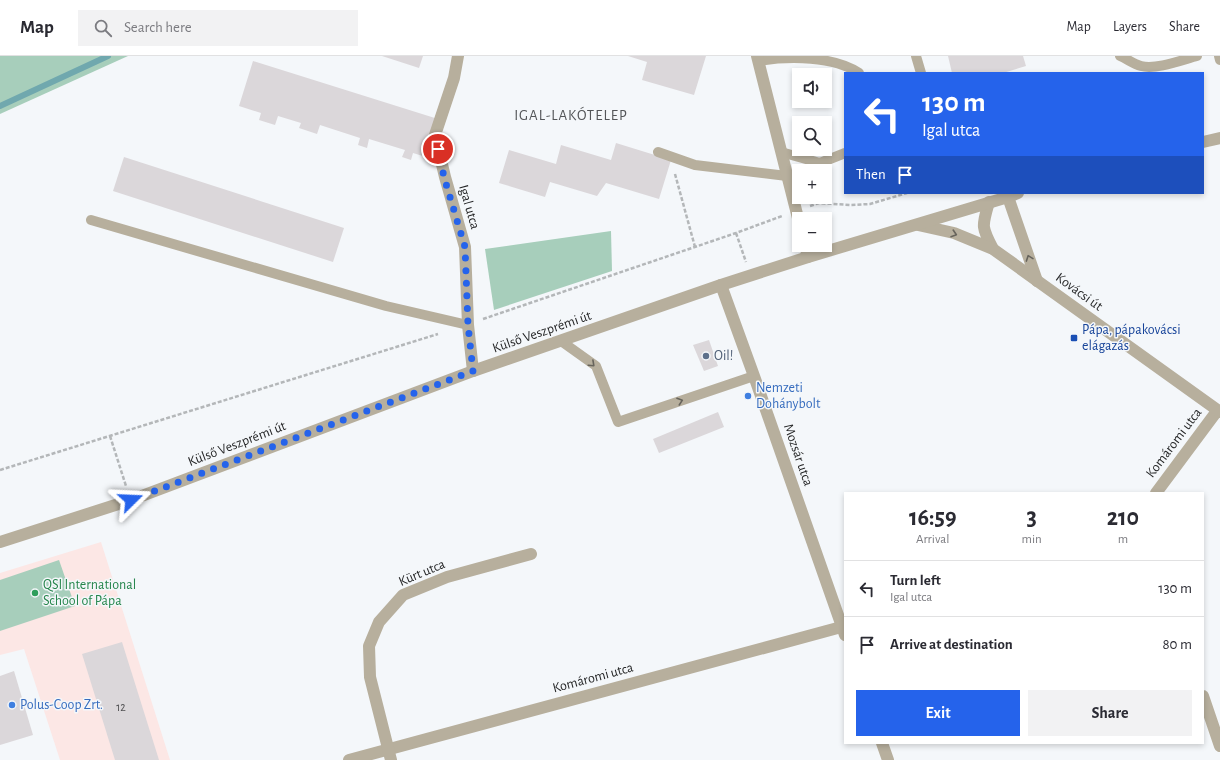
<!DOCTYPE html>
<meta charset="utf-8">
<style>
body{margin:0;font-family:"Alegreya Sans",sans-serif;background:#f2f2f3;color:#2b2b33;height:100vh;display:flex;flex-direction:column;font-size:15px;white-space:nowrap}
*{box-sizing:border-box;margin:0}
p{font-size:13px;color:#7c7c81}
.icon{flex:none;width:22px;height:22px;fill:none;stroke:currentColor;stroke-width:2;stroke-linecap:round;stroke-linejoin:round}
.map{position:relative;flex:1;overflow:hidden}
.sheet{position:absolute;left:844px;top:436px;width:360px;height:252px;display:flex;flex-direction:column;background:#fff;border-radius:0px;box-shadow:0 2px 6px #0003}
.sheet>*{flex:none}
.guide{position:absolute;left:844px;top:16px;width:360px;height:122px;border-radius:0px;box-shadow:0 2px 6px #0003;background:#2563eb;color:#fff;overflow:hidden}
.fabs{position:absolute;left:792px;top:12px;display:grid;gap:8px}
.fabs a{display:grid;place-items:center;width:40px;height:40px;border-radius:0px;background:#fff;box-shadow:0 2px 6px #0003;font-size:20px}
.pin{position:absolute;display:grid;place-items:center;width:34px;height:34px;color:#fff;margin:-17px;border:2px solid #fff;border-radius:50%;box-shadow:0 1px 4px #0007}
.me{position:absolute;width:44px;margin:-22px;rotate:69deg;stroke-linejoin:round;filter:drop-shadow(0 0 3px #0008)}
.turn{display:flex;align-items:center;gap:14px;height:84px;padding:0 12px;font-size:18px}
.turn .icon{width:52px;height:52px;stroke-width:2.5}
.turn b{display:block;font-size:28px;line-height:34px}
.then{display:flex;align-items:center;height:38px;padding:0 12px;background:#0003;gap:8px;font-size:15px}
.eta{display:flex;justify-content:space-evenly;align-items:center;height:68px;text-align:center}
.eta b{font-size:24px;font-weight:700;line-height:28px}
.button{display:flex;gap:8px;margin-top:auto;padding:8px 12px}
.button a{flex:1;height:46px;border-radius:0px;background:#2563eb;color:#fff;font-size:16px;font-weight:700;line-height:46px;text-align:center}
.button a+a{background:#f2f2f3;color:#2b2b33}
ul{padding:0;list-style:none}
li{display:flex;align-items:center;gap:12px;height:56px;padding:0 12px;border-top:1px solid #e1e1e2}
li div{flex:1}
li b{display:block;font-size:15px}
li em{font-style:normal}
header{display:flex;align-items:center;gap:24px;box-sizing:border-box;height:56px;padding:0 20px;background:#fff;border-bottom:1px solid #e1e1e2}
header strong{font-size:19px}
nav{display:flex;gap:22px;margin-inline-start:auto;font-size:14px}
.search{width:280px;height:36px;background:#f2f2f3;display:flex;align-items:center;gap:10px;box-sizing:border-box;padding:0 14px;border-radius:0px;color:#7c7c81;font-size:15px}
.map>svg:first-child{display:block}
.education{fill:#fce7e5}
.green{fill:#a7cebb}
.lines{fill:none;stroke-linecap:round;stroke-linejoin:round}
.stream{stroke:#70a8ae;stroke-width:6}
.building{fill:#dbd7da}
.path{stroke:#b4b7b9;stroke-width:2.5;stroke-dasharray:4 2;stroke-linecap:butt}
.service{stroke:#b7af9d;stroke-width:10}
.minor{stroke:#b7af9d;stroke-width:12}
.tertiary{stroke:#b7af9d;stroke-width:12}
.oneway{stroke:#67645c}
.route{stroke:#2563eb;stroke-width:7;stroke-dasharray:0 12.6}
.transit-dot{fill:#1a4fb4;stroke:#f4f7fa;stroke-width:1.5}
.service-dot{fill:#5c6f8a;stroke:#f4f7fa;stroke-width:1.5}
.shop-dot{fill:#3f7fe0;stroke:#f4f7fa;stroke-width:1.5}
.leisure-dot{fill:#2e9e5b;stroke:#f4f7fa;stroke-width:1.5}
.labels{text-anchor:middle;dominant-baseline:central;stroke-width:3;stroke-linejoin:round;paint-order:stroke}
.number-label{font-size:12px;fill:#525254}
.street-label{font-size:14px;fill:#252627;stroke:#f4f7fa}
.transit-label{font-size:14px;fill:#164399;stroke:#f4f7fa;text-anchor:start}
.service-label{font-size:14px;fill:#4e5e75;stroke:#f4f7fa;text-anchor:start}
.shop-label{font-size:14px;fill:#366cbe;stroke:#f4f7fa;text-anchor:start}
.leisure-label{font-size:14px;fill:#27864d;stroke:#f4f7fa;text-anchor:start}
.neighbourhood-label{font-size:15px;letter-spacing:1px;fill:#535558;stroke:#f4f7fa}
</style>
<header>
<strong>Map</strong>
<div class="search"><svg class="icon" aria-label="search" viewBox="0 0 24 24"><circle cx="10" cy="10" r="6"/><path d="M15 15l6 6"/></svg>Search here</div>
<nav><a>Map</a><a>Layers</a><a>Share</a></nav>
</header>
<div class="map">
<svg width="1220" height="704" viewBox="0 0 1220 704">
<rect width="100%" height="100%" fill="#f4f7fa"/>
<path class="education" d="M101,486L170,704H60L24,593L0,599V517Z"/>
<g class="green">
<path d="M0,0H128L0,58Z"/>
<path d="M611,175L612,215L494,254L485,193Z"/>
<path d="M59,504L75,550L0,575V524Z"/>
</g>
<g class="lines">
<path class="stream" d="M0,50L108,0"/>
</g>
<g class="building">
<path d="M382,0H423L419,12Z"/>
<path d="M628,0H706L694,39L642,24L647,6Z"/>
<path d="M948,0H1023L1026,10L1003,17H952Z"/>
<path d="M253,5L438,63L426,101L413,97L411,104L402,101L405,94L369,83L367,92L358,89L360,82L320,69L317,78L299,72L301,67L278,60L275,69L259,64L261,57L239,50Z"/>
<path d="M616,87L671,104L659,143L606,127L597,140L550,126L545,141L499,127L509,94L556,108L561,89L611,104Z"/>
<path d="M124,101L344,172L333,206L113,135Z"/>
<path d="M709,284L718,310L704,315L693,289Z"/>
<path d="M718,356L724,371L659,397L653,383Z"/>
<path d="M122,586L159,704H115L82,598Z"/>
<path d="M14,615L33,679L0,689V620Z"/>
</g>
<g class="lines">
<g class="path">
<path d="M675,118L695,191"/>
<path d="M810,150L819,147L851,149L870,148L907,137"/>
<path d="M736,177L746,206"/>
<path d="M483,263L736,177L782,160"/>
<path d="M110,380L126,430"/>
<path d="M0,414L438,278"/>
</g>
<g class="service">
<path d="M916,0L921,17"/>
<path d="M1120,0C1127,3 1134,8 1141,10C1156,14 1182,4 1197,0"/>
<path d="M1219,0L1220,4"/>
<path d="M758,5C789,0 834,0 859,17"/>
<path d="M658,96L695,109L787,120"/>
<path d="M781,96L820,107"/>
<path d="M812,115L820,107L845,97"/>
<path d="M91,164L386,250L468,269"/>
<path d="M561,285L596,310L618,366L754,320"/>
</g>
<g class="minor">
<path d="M458,0L454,22L435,79L445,121L465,191L468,269L473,315"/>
<path d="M757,0L799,166"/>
<path d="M1203,86L1220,82"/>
<path d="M1008,141L1018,137"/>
<path d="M805,189L808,201"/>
<path d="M721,229L754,320L845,579"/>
<path d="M1156,437L1217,355"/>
<path d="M1203,640L1220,690"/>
<path d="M882,687L888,704"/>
<path d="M349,704L845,570"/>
<path d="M391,704L370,621L369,590L379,566L403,539L447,521L531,498"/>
</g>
<g class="tertiary">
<path d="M989,146C982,170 981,170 993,193"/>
<path d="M918,169L954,177L993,193L1220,356"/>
<path d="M0,486L131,444L473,315L721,229L808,201L1008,141L1037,225"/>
</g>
</g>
<defs><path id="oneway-chevron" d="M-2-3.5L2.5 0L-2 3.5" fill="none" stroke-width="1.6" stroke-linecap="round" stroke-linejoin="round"/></defs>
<g class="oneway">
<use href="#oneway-chevron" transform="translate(954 178) rotate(18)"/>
<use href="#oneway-chevron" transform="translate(1029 202) rotate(-110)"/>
<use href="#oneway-chevron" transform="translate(592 308) rotate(43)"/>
<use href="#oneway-chevron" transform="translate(680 345) rotate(-19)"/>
</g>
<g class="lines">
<path class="route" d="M131,444L473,315L468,269L465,191L444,121L438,93"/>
</g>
<rect class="transit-dot" x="1070" y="278" width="8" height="8" rx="2"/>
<circle class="service-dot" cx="706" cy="300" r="4"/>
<g class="shop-dot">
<circle cx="748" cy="340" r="4"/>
<circle cx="12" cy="649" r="4"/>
</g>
<circle class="leisure-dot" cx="35" cy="537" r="4"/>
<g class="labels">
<g class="number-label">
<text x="121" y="651">12</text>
</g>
<g class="street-label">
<text transform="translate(469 151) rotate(74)">Igal utca</text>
<text transform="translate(1079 236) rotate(36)">Kovácsi út</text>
<text transform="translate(542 276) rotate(-19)">Külső Veszprémi út</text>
<text transform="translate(1174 387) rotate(-53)">Komáromi utca</text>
<text transform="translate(237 388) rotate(-21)">Külső Veszprémi út</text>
<text transform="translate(798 399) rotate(71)">Mozsár utca</text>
<text transform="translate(422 517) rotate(-23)">Kürt utca</text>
<text transform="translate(593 622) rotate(-15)">Komáromi utca</text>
</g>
<g class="transit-label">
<text x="1082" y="274">Pápa, pápakovácsi<tspan x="1082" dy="16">elágazás</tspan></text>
</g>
<g class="service-label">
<text x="714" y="300">Oil!</text>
</g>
<g class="shop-label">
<text x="756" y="332">Nemzeti<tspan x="756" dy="16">Dohánybolt</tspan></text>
<text x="20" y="649">Polus-Coop Zrt.</text>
</g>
<g class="leisure-label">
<text x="43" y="529">QSI International<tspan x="43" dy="16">School of Pápa</tspan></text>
</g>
<g class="neighbourhood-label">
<text x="571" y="59">IGAL-LAKÓTELEP</text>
</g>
</g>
</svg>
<div class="fabs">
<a><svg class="icon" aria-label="sound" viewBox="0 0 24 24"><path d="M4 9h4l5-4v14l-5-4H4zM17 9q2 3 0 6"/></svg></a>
<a><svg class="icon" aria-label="search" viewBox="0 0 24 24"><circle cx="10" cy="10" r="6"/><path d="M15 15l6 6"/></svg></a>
<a>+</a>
<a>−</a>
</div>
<div class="pin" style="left:438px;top:93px;background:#d93025"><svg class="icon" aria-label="arrive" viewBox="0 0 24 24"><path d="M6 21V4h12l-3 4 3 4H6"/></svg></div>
<svg class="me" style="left:131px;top:444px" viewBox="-20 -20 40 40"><path d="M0-17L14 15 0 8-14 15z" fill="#2563eb" stroke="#fff" stroke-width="4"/></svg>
<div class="guide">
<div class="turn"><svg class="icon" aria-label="left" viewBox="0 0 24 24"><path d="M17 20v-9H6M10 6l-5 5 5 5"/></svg><div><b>130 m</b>Igal utca</div></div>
<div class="then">Then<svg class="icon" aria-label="arrive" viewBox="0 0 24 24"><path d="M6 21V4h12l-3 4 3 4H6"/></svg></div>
</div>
<section class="sheet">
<div class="eta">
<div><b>16:59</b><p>Arrival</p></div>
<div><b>3</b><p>min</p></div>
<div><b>210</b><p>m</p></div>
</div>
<ul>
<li><svg class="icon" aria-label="left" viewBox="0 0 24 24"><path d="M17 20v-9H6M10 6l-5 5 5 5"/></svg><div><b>Turn left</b><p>Igal utca</p></div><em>130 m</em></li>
<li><svg class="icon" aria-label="arrive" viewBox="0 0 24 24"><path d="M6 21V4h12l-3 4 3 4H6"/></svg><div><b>Arrive at destination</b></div><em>80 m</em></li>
</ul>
<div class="button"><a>Exit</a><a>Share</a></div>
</section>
</div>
